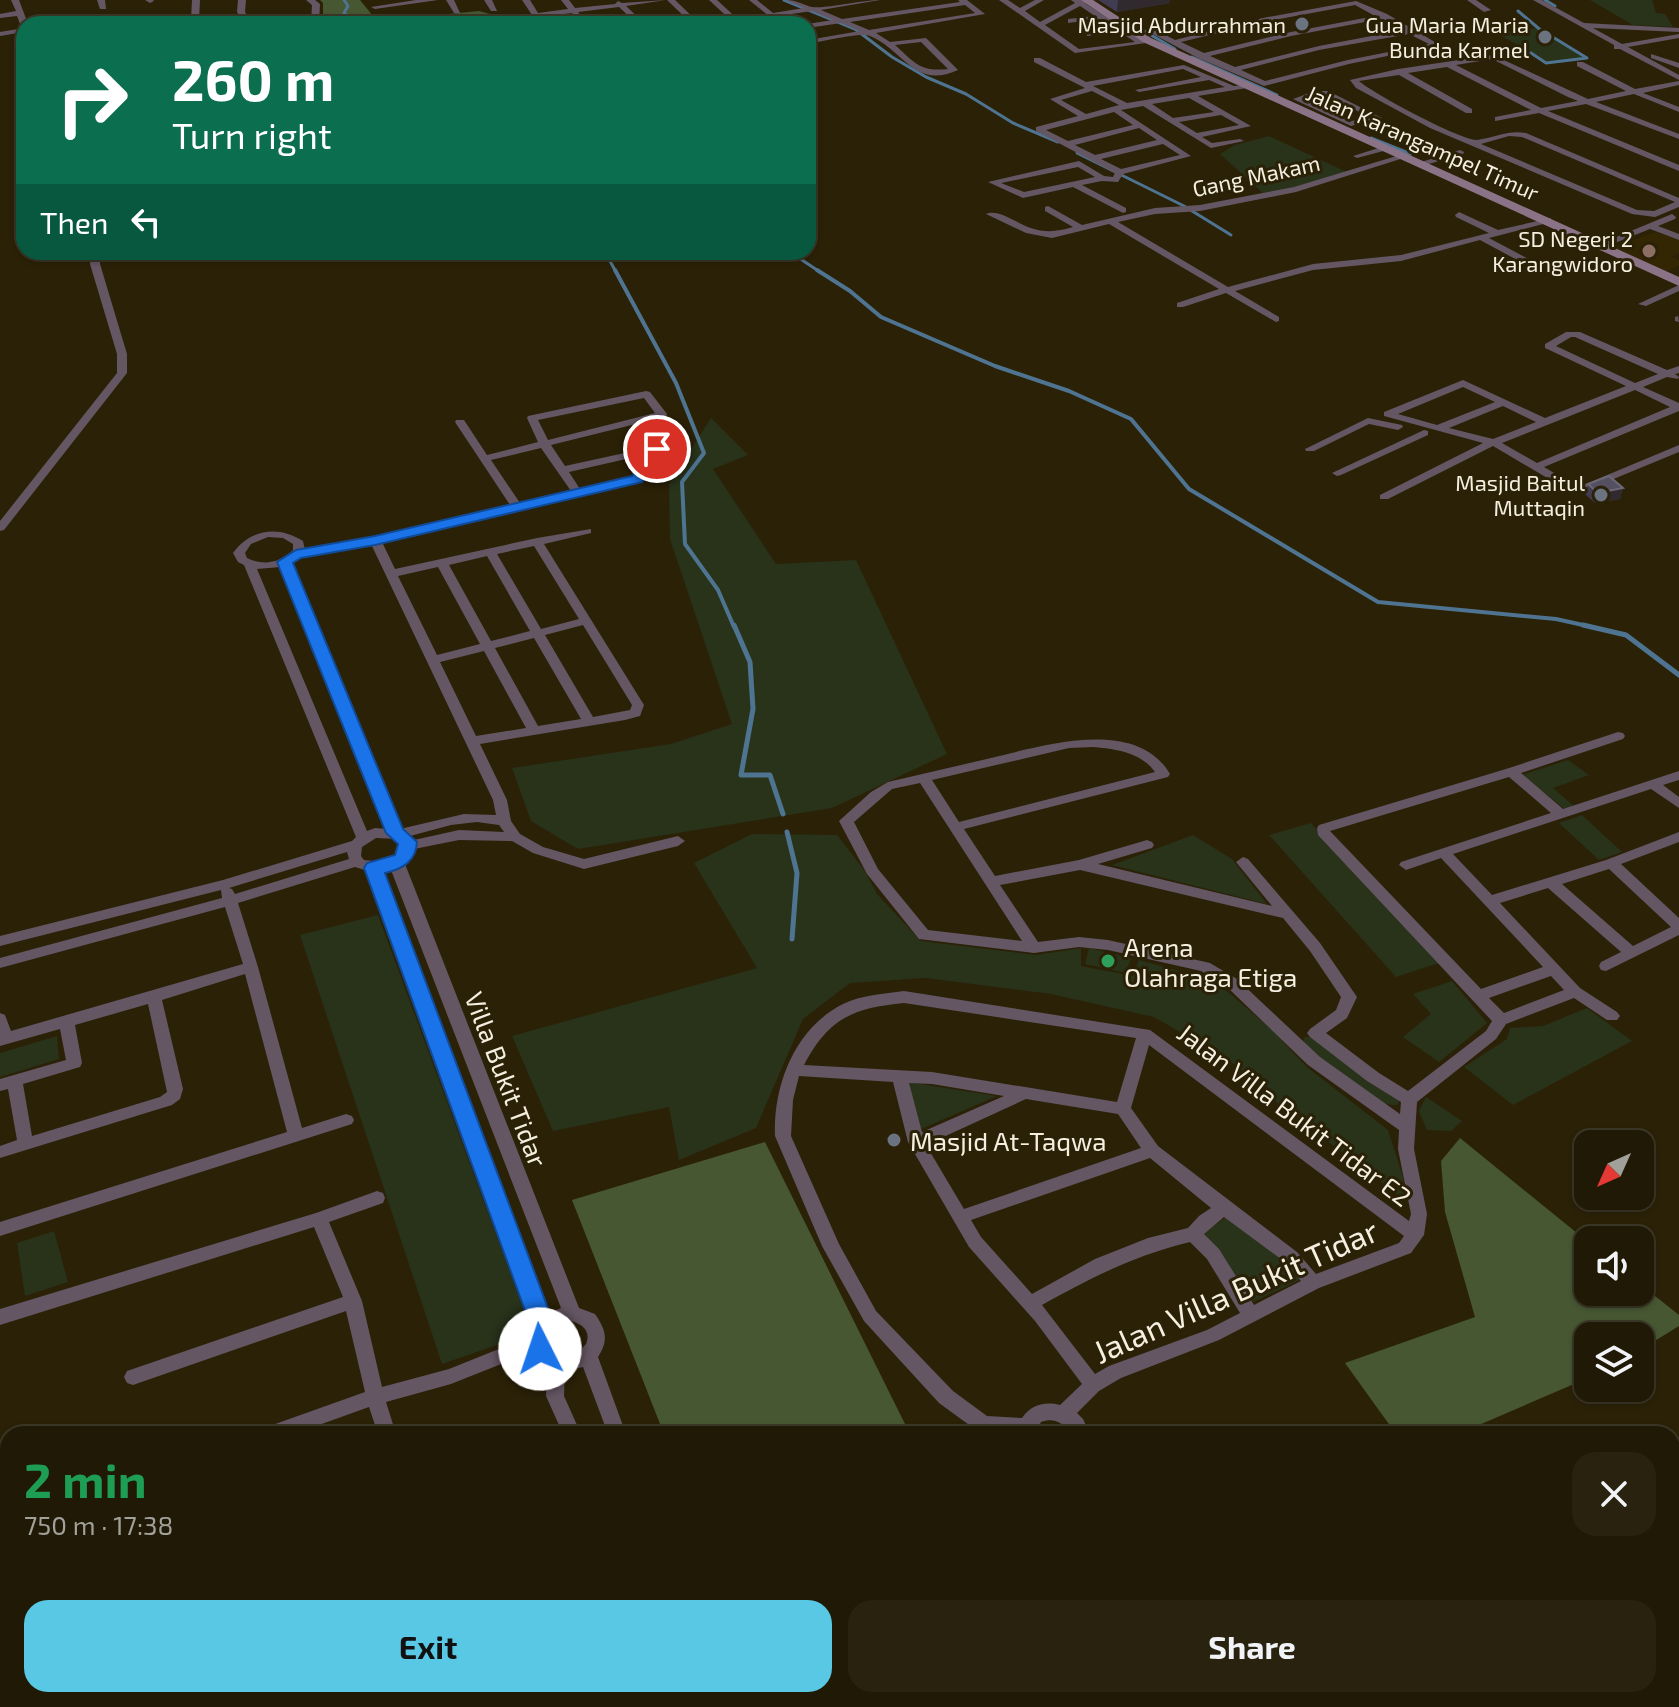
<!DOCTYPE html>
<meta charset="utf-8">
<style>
body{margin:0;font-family:"Exo 2",sans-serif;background:#28220f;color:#f1f3f6;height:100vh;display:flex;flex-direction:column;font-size:30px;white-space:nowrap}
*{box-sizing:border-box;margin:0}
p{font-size:26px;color:#a2a09a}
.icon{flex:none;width:44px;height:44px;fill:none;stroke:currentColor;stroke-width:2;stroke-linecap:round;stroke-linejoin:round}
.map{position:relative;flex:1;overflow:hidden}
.panel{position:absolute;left:0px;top:1426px;width:1680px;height:282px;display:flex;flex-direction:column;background:#201905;border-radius:24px 24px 0 0;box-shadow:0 2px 6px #0004,0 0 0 2px #3d3827}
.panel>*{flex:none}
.guide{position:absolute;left:16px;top:16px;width:800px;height:244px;border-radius:24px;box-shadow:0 2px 6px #0004,0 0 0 2px #3d3827;background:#0b6e4f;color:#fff;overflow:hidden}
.needle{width:52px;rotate:225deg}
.fabs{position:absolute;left:1574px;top:1130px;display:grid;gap:16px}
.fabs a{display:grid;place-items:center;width:80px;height:80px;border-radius:16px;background:#201905;box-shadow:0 2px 6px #0004,0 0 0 2px #3d3827;font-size:40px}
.pin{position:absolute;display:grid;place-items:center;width:68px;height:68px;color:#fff;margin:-34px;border:4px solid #fff;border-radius:50%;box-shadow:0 2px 8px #0007}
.me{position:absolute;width:88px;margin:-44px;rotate:356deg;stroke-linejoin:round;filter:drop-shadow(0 0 6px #0008)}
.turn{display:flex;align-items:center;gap:28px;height:168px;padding:0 24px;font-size:36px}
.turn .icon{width:104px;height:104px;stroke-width:2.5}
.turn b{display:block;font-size:56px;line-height:68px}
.then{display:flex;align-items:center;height:76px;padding:0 24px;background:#0003;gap:16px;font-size:30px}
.round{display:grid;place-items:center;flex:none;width:84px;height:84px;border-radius:24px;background:#28220f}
.overview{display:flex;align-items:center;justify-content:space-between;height:136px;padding:0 24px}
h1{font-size:48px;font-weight:700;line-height:60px;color:#1e9e55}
.primary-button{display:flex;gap:16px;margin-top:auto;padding:16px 24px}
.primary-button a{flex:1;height:92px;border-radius:24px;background:#59c8e4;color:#111;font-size:32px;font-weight:700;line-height:92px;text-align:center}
.primary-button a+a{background:#28220f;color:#f1f3f6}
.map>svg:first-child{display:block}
.built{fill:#322603}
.green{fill:#28331a}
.forest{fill:#465732}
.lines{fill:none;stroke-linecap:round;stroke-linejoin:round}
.stream-far2{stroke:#4f7491;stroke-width:3}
.stream-far1{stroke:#4f7491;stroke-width:4}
.stream{stroke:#4f7491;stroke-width:5}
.street{fill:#655663;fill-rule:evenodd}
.secondary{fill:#8b7387;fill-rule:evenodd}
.wall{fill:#413c52}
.shaded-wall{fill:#30292d}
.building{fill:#544f61;stroke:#6d6875;stroke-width:2}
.route{fill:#1a73e8;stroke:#114b97;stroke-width:2}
.worship-dot{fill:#6b7280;stroke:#2b2107;stroke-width:3}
.education-dot{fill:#8d6e63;stroke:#2b2107;stroke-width:3}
.leisure-dot{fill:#2e9e5b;stroke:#2b2107;stroke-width:3}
.labels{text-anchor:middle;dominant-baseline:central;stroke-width:6;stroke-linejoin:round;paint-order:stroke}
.far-poi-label{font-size:22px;fill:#f5efe0;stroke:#2b2107;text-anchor:end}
.far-street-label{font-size:22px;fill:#f5efe0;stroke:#2b2107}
.poi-label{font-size:26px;fill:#f5efe0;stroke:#2b2107;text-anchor:start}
.street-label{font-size:26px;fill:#f5efe0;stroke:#2b2107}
.near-street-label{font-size:32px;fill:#f5efe0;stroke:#2b2107}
</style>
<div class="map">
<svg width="1679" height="1707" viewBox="0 0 1679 1707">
<rect width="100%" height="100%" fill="#2b2107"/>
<path class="built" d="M1655,232L1679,240V253L1672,257L1679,260V266L1666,272L1613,247Z"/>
<g class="green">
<path d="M1590,0H1652L1656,13L1665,14L1673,27L1633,25Z"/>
<path d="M1538,28L1586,58L1546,62L1497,33Z"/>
<path d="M1269,136L1347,172L1308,185L1263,193L1220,154L1235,145Z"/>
<path d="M711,418L748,455L713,469L776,564L856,560L947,754L832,808L578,849L531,821L512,768L671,744L732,724L670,539L669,484Z"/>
<path d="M1568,760L1589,775L1553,788L1575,807L1567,811L1522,775Z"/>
<path d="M1582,815L1622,852L1599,860L1559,823Z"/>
<path d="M1311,823L1439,963L1396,977L1269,835Z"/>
<path d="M752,834L837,835L865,871L877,894L921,941L1036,955L1081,948V966L1133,976L1139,960L1205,978L1228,992L1269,1027L1307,1067L1388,1130L1403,1177L1406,1201L1281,1106L1230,1061L1154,1017L1051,994L926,978L850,983L803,1019L756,1128L679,1160L669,1107L553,1131L512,1036L757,968L694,863Z"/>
<path d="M1193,835L1232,859L1267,904L1112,865Z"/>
<path d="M378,915L529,1324L520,1337L442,1364L300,935Z"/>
<path d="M1089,948L1131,958L1126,973L1085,964Z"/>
<path d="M1452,981L1487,1023L1439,1062L1403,1037L1431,1014L1413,994Z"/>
<path d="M1587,1008L1632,1041L1513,1105L1464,1067L1507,1039L1510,1028L1543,1026Z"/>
<path d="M57,1036L59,1059L0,1077V1053Z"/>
<path d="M1305,1037H1314L1400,1100L1397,1105C1373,1108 1322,1059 1302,1043Z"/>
<path d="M907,1082L997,1096L921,1129Z"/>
<path d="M1426,1097L1462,1121L1451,1131L1427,1130L1419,1111Z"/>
<path d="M1226,1217L1283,1259L1300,1280L1253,1302L1204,1233Z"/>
<path d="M54,1231L68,1282L25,1296L17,1243Z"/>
<path d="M1009,1700H1150L1154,1707H1011Z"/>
</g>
<g class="forest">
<path d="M320,0H360L377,21L479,11L527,24H323V3Z"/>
<path d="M1460,1138L1588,1242V1292H1640V1284L1679,1315V1326L1640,1350V1336H1588V1378L1458,1434H1396L1345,1363L1475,1317L1445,1212L1441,1161Z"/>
<path d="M765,1142L905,1424L936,1434H664L572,1200Z"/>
</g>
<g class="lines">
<g class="stream-far2">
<path d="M344,0L348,6L344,13L354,21L366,24"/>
<path d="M784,0L855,29L892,57L926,77L966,94L1013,123L1058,142"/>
<path d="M1545,0L1555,6"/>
<path d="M1518,11L1537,27"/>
<path d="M1127,21L1175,49"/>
<path d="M403,24L473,18L500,24"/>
<path d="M1531,53L1546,63L1587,58L1538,28"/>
<path d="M1192,57L1277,95"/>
<path d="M1371,138L1411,154"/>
<path d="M1077,153L1184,206L1231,235"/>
<path d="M605,252L616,272"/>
<path d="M790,252L820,272"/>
</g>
<g class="stream-far1">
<path d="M615,270L676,383L704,453L682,482L685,544L718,590L734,627"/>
<path d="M817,270L850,291L881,317L995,366L1069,391L1131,419L1189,489L1378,602L1556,619L1592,627"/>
</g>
<g class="stream">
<path d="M734,625L750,662L753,709L741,775H770L783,814"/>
<path d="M1583,625L1626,635L1679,675"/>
<path d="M787,832L797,873L792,939"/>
</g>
<g class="street">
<path d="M11,0H19L28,24H24V26L20,24L17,16L0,18V14L16,11Z"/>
<path d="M97,0H105L106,9H100Z"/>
<path d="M145,0H153L154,1L150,3Z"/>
<path d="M192,0H200L199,20L195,22L191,20Z"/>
<path d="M238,0H246L245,12L253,24H245L237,12Z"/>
<path d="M306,0H315L320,4L319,24H311L312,5Z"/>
<path d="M416,0H438L375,9L371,7Z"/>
<path d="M446,0H454L460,13H454Z"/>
<path d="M484,0H492L497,11H491Z"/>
<path d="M522,0H530L538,13L568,9L561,0H569L575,8L615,4L618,1L622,3L666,0L626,6L645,24H637L619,7L578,12L588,24H580L572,13L541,17L546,24H538Z"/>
<path d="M667,0H675L700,24H692Z"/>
<path d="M709,0H717L743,24H735Z"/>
<path d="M749,0H757L773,13L804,8L786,0C797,0 803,5 812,7C826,9 861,0 880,0L821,10L842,19L960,2L958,0H967L985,14L876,33L890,42L926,38L958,70C914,90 904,50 870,36C859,32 822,42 808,44V40L860,31L841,23L808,28L807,24L833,20L812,11L778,16L787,24H779ZM965,5L975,13L869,30L850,22ZM921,42L948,69C920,72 915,63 895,45Z"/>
<path d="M999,0H1008L1020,8L1035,0H1044L1025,11L1040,22L1075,3L1071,0H1087L1085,3L1146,43L1075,53ZM1080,6L1095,16L1068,19V23L1100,19L1115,29L1087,32V36L1120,32L1135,42L1079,49L1045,25Z"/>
<path d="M1467,0H1476L1491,10L1484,12Z"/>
<path d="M1533,0H1542L1584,23L1679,28V32L1593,28L1622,44L1679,34V38L1628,47L1679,75V80L1620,49H1614V45Z"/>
<path d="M1356,1L1387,14L1440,45L1349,64L1264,86L1198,58L1149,32L1156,30L1175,40L1263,18ZM1355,5L1375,16L1291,32L1204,53L1181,42L1263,22ZM1381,19L1403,30L1319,46L1235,67L1210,56L1291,36ZM1409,34L1429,44L1348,60L1265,81L1241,70L1319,50Z"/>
<path d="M24,28V32L0,36V32Z"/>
<path d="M1651,54L1679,63V68L1651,58Z"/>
<path d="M1493,55L1588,99L1626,91L1577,66V62H1583L1635,89L1679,81V85L1643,93L1679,107V112L1634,94L1596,102L1679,134V139L1586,104L1548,111L1679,165V171L1539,113L1495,121V117L1531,110L1447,67L1408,73L1472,109V113H1466L1399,75L1359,81C1372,93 1462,141 1477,140C1495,138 1506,130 1526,133L1679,198V207L1655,217L1632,214L1430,128L1356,88L1350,80L1398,69ZM1492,59L1568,97L1578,101L1541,108L1456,65ZM1509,136L1522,137L1675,202L1654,211L1637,210L1481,144Z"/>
<path d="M1034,58H1040L1086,82L1184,65L1234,86L1250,84L1251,86L1247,88L1198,96L1251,126L1202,137L1212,143L1240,139L1244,141L1211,148L1143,106L1121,110L1191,156L1123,174L1118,182L1102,181L1082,185L1126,208V212L1123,213L1073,187L1023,198L988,182L1079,161L1104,176L1113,177L1115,173L1036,131V127L1078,116L1050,99L1085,88L1034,62ZM1183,69L1201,77L1135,90L1139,92L1209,80L1225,87L1127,103L1093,86ZM1092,91L1119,105L1086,114L1061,100ZM1189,98L1214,112L1173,118L1152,104ZM1114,112L1133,125L1068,141L1046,130ZM1221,115L1239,125L1197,133L1179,122ZM1139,128L1157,140L1095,155L1075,145ZM1163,144L1180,155L1121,169L1101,159ZM1078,167L1095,177L1024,192L1001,183Z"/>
<path d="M1315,91H1328L1382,118L1351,126L1293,99ZM1318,95H1324L1370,117L1352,121L1304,99Z"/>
<path d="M1388,145L1392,147L1391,149L1357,158L1353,156Z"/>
<path d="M1460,150L1464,152L1463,154L1422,166L1418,163Z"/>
<path d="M1403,154L1410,156L1296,192L1200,211L1155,214L1118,222L1228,287L1313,264L1401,255L1489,233L1456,217L1455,215L1459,212L1498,230L1551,218V222L1489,238L1538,264V268H1532L1480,240L1401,261L1313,270L1235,291L1279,317V321L1276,322L1226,293L1183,307H1177V303L1219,289L1109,224L1052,238L1026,233L986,214C999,208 1020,226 1034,229C1048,233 1059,231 1073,227L1045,211V207L1048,206L1082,225L1155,208L1200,205L1294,187Z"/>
<path d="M1672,214L1676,217L1675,219L1658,226L1679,234V240L1650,229L1605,247L1597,245Z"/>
<path d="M91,252H101L100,264L127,354V373L4,530L0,531V521L117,373V354L90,264Z"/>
<path d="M1679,285V291L1646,306L1638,304Z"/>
<path d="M1678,316L1679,322L1675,321V317Z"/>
<path d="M1566,332H1580L1667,370L1679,366V373L1675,374L1679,377L1678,379L1667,377L1643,387L1679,403V411L1544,467L1573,484L1581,486L1679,445V452L1582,492L1566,489L1493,446L1388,499H1380V495L1483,443L1384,416V412L1463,380L1545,418L1626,386L1545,348V344ZM1571,337H1575L1658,374L1635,383L1556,346ZM1463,387L1495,402L1437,425L1398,414ZM1635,390L1670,407L1537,463L1502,443ZM1503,406L1536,422L1493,439L1449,428Z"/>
<path d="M646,391L650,392L667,414L662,449L641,481L382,542L395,569L537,538L591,529V533L544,544L644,705L640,716L625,720L480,744L507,800L511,821L520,834L543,847L584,859L678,836L685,841L678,846L584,869L533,853L512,841L459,840L414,849L405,864L579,1308L595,1314C606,1330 609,1340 598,1357L626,1434H608L583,1367L565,1371L564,1396L581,1434H563L546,1396L547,1366L538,1361L534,1351L451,1384L386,1402L396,1434H378L369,1407L294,1434H262L264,1428L365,1392L346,1311L133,1385L127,1383L124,1377L127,1371L343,1297L314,1227L0,1325V1309L316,1213L377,1191L383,1193L385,1198L383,1203L329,1222L362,1301L382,1387L449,1369L531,1336L534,1328L368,871L355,867L238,903L258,967L302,1128L346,1114L352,1116L354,1120L352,1124L0,1236V1222L287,1132L245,974L162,1000L183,1089L180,1099L172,1105L0,1158V1146L17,1140L8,1089L0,1091V1079L66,1060L60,1029L0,1046V1013L5,1015L11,1031L243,964L225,907L0,968V958L222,898L221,890L0,946V936L223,880L352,841L356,837L244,565L238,562L233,553C251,529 278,525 303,541L305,550L375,537L510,505L455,422L456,420H464L487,455L538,442L527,418L528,416ZM644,398L655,413L548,440L538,420ZM656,419L652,447L565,466L551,445ZM541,448L571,491L520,503L491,460ZM648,454L633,477L580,489L569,472ZM268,537L283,538L293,544V550C279,563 264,566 247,558L245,553L251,544ZM371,544L493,800L496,815L464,814L400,829L291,563L299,558ZM534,546L579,619L541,629L497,554ZM487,556L530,631L491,641L449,565ZM280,567H281L387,829L375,828L367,831L257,569ZM438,567L480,644L437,655L398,576ZM583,625L632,705L630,710L593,717L545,635ZM534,638L581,719L538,726L495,648ZM484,651L526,728L476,736L440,662ZM477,822L499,825L504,832L459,830L414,840L410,836L451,825ZM376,838L397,839L401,843L398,854L383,862L364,860L361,856L362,847ZM347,852L349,859L235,894L232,889L229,888ZM391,870L561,1308L547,1314L382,872ZM148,1004L167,1092L160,1097L32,1136L23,1084L80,1067L82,1063L75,1025ZM572,1321C583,1325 591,1331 586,1344C576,1355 565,1358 552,1351L549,1336L562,1323Z"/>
<path d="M1368,418L1402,425L1403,427L1398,430L1369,424L1314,451H1306L1305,449Z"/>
<path d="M1424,430L1428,431V435L1341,475L1337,476L1332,473Z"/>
<path d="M1618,732L1623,733L1625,736L1623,739L1521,773L1563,809L1679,771V780L1663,785L1679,797V808L1651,789L1453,854L1492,895L1606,860L1679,832V842L1621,864L1679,918V935L1606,971L1601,970L1599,966L1601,962L1621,952L1548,888L1500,903L1580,988L1617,1012L1620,1016L1617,1020H1607L1574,998L1506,1024L1496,1039L1417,1102L1414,1149L1427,1214L1424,1235L1411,1253L1319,1288L1219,1340L1121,1378L1099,1391L1077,1413L1083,1419L1090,1434H1071C1064,1423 1054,1417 1041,1422L1035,1434H1007L976,1430L939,1403L864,1321L822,1246L775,1136C773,1085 795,1028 843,1004C861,995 884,994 904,991L1150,1030L1409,1221L1411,1214L1398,1149L1399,1130L1308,1065L1227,987L1201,971L1108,950L1079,947L1034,953L919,939L867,874L839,821L871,792L888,782C922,774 957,766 991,758C1042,746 1136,716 1170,774L1168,777L964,829L995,876L1079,860L1147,840L1152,842L1154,845L1152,848L1098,864L1272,906L1236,862L1243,857L1248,859L1320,943L1357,997L1347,1018L1326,1033L1379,1073L1408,1091L1486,1031L1492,1021L1318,835L1317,828L1319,825L1506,769ZM1093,747C1115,749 1141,752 1155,772L959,822L932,780L1069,748ZM1509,777L1551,813L1401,862L1399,865L1406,870L1441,858L1543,967L1481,989L1330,831ZM920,783L1022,941L928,930L878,869L854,822L892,789ZM1609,869L1671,927L1633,946L1562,884ZM1080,870L1283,918L1310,951L1341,997L1336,1010L1310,1029L1307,1033L1310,1037L1367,1081L1401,1102L1400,1114L1320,1057L1237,979L1210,963L1108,940L1079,937L1038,942L1000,885ZM1551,976L1564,990L1504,1013L1489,998ZM904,1003L1136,1038L1117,1102L932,1072L804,1065C829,1018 853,1008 904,1003ZM1149,1045L1404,1236L1399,1243L1316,1274L1297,1252L1158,1146L1131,1108ZM799,1076L893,1082L908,1142L969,1247L1035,1321L1082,1384L1060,1405C1044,1401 1031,1405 1022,1418L987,1416L953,1391L876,1311L839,1244L791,1136L793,1100ZM909,1083L932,1084L1004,1096L922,1132ZM1026,1099L1118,1114L1141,1148L964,1209L926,1145ZM1150,1158L1211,1208L1199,1216L1188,1228L1148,1238L1095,1259L1032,1294L981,1237L971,1220ZM1224,1217L1285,1262L1301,1281L1254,1305L1219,1249L1204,1234ZM1190,1242L1207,1259L1240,1313L1207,1330L1109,1366L1095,1374L1042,1305C1093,1277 1133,1256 1190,1242Z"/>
<path d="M249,1700H284L282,1707H247Z"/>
<path d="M597,1700H633L631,1707H595Z"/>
<path d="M637,1700H661L663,1707H639Z"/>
<path d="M704,1700H729L727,1707H702Z"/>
</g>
<path class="secondary" d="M1081,0H1093L1151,38L1679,277V286L1143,42Z"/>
</g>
<g class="wall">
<path d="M1098,0H1170V3L1117,12Z"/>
<path d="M1588,484L1623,488L1620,499L1595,503L1585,494Z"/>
</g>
<g class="shaded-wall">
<path d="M1118,0H1170V3L1117,12Z"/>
<path d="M1623,488L1620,499L1595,503L1598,493Z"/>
</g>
<path class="building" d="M1609,476L1623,488L1598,493L1588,484Z"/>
<path class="route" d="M657,445L664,449L642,482L375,545L301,558L293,563L403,829L417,842C416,861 403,869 385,873L555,1327C550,1337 553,1346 548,1356L540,1359L532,1356C527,1346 527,1337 531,1327L364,868L367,863L395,855L398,844L386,833L277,562L296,550L375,536L632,476L652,446Z"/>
<g class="worship-dot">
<circle cx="1302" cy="24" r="8"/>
<circle cx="1545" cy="37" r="8"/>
<circle cx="1601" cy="495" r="8"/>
<circle cx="894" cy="1140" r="8"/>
</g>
<circle class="education-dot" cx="1649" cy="251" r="8"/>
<circle class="leisure-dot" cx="1108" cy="961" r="8"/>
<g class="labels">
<g class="far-poi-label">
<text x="1286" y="24">Masjid Abdurrahman</text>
<text x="1529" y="24">Gua Maria Maria<tspan x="1529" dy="25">Bunda Karmel</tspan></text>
<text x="1633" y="238">SD Negeri 2<tspan x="1633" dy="25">Karangwidoro</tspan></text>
<text x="1585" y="482">Masjid Baitul<tspan x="1585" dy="25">Muttaqin</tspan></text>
</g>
<g class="far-street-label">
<text transform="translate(1423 142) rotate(24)">Jalan Karangampel Timur</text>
<text transform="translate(1256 175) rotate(-12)">Gang Makam</text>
</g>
<g class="poi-label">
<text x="1124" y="946">Arena<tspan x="1124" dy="30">Olahraga Etiga</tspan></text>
<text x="910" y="1140">Masjid At-Taqwa</text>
</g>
<g class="street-label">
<text transform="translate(507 1079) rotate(69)">Villa Bukit Tidar</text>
<text transform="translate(1295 1114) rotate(37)">Jalan Villa Bukit Tidar E2</text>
</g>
<g class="near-street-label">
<text transform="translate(1235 1290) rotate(-24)">Jalan Villa Bukit Tidar</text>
</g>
</g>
</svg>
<div class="fabs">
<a><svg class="needle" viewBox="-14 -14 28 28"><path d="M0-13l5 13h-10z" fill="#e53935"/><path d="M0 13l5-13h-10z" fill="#a2a09a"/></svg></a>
<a><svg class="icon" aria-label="sound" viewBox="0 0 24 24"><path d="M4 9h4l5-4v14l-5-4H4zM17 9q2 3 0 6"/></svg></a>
<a><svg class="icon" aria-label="layers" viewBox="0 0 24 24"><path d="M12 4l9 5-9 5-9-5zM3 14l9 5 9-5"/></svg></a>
</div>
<div class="pin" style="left:657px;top:449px;background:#d93025"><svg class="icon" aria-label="arrive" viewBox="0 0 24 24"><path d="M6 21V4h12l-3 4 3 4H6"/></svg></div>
<svg class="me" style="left:540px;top:1349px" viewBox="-20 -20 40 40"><circle r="19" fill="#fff"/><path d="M0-13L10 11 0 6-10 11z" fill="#1a73e8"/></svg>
<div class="guide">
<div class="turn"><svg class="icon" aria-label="right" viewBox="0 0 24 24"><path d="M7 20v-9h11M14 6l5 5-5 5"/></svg><div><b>260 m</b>Turn right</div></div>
<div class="then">Then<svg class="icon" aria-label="left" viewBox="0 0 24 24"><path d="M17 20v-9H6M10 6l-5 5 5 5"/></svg></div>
</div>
<section class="panel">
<div class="overview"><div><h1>2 min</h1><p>750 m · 17:38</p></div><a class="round"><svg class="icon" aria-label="close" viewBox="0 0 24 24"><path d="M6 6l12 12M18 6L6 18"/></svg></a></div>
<div class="primary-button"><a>Exit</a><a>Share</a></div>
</section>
</div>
